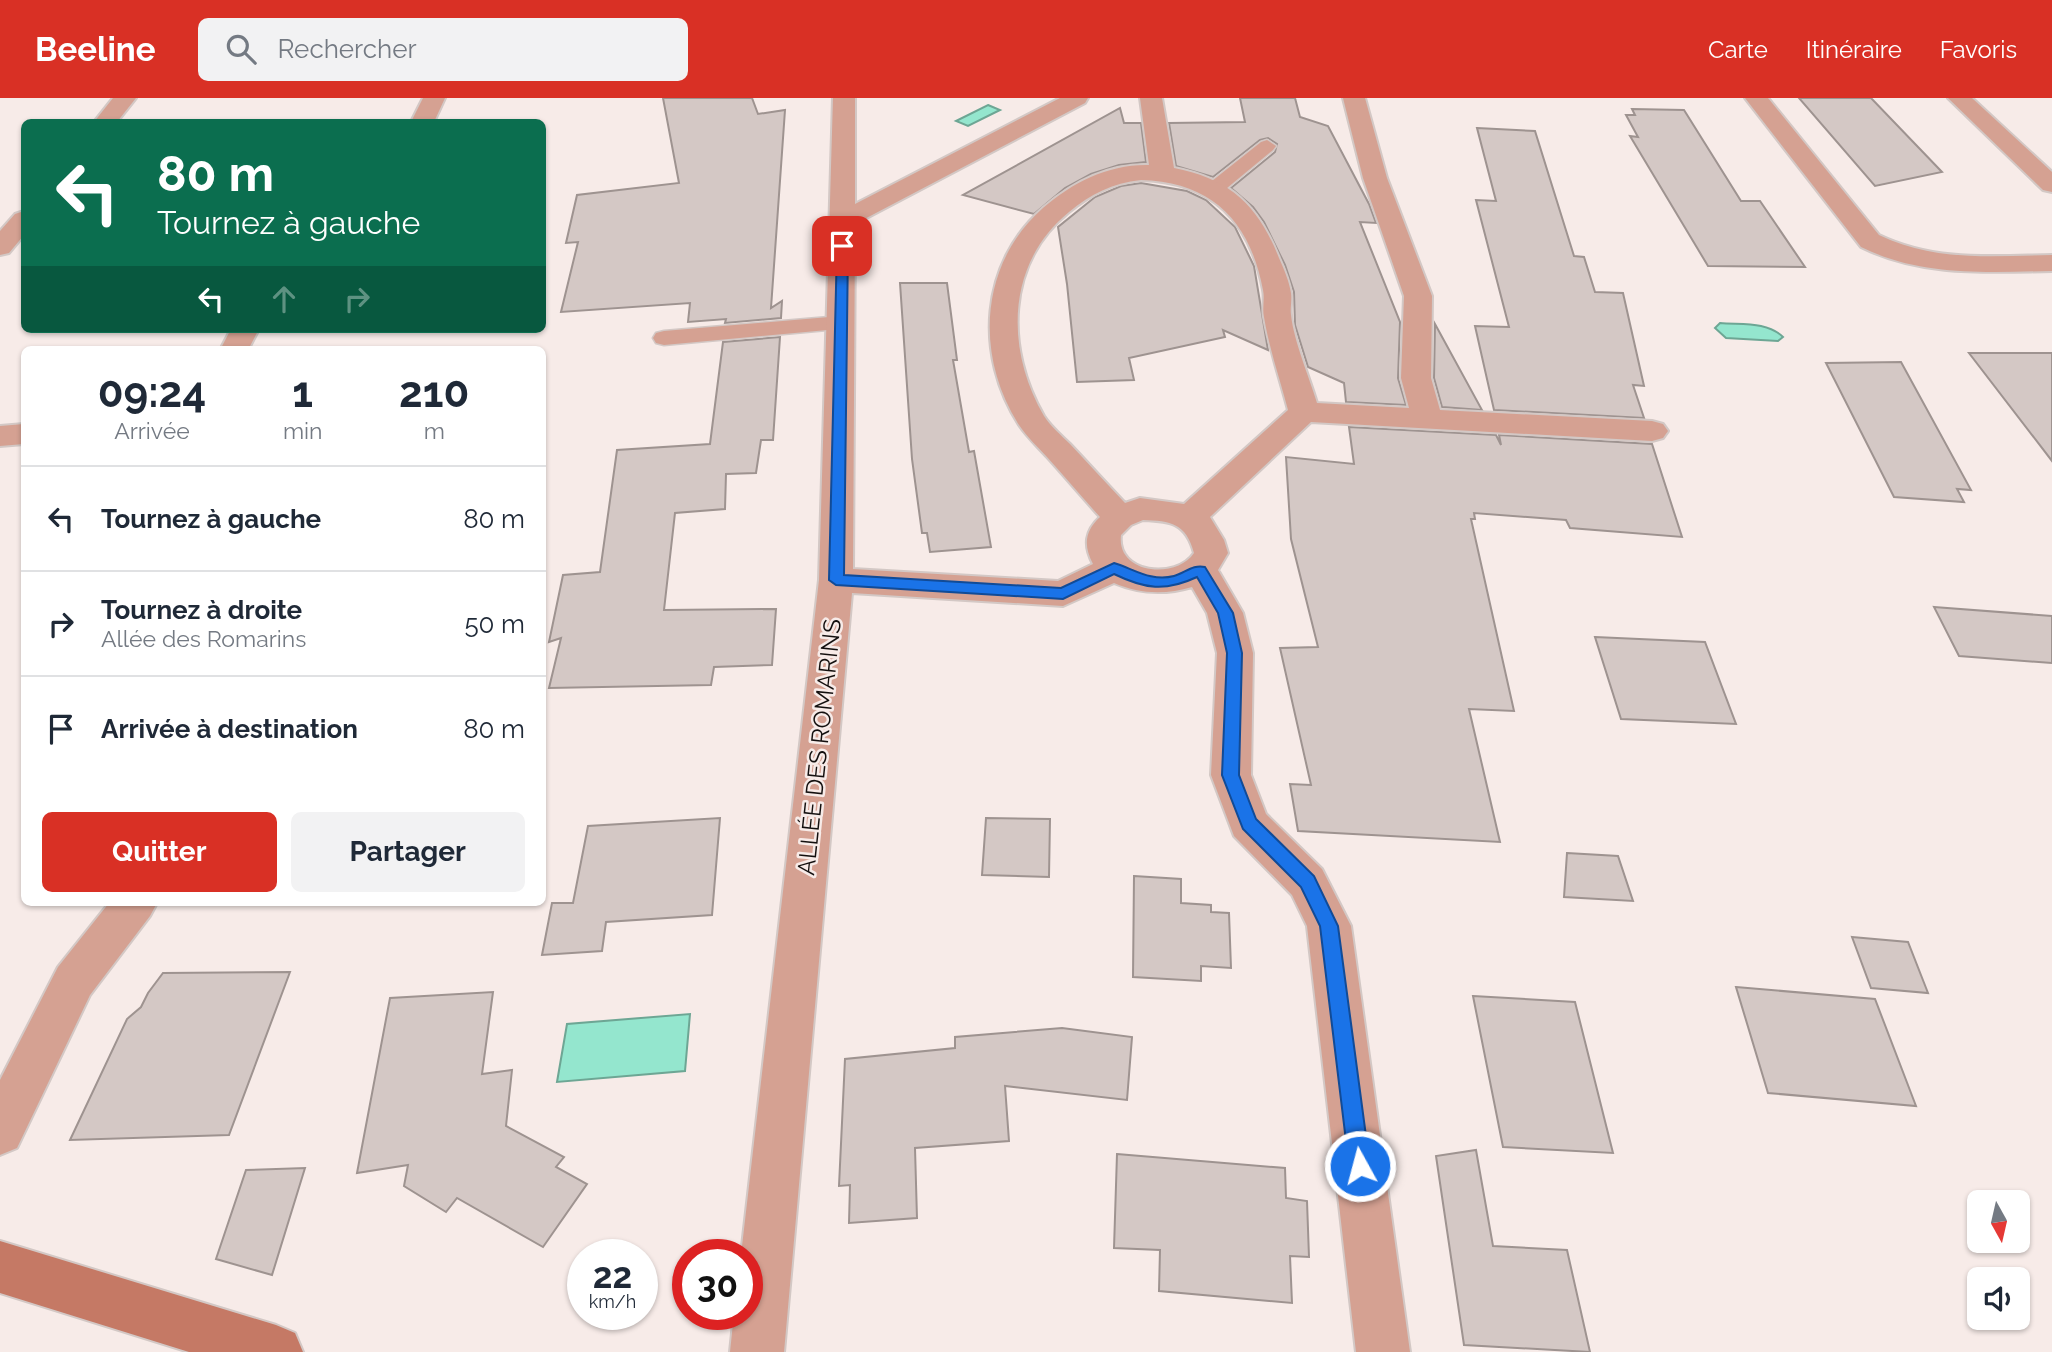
<!DOCTYPE html>
<html lang="fr">
<meta charset="utf-8">
<style>
body{margin:0;font-family:Raleway,sans-serif;background:#f2f2f3;color:#1f2937;height:100vh;display:flex;flex-direction:column;font-size:26px;white-space:nowrap}
*{box-sizing:border-box;margin:0}
p{font-size:23px;color:#747a83}
.icon{flex:none;width:38px;height:38px;fill:none;stroke:currentColor;stroke-width:2;stroke-linecap:round;stroke-linejoin:round}
.map{position:relative;flex:1;overflow:hidden}
.side{position:absolute;left:21px;top:248px;width:525px;height:560px;display:flex;flex-direction:column;background:#fff;border-radius:10px;box-shadow:0 2px 5px #0004}
.side>*{flex:none}
.top-card{position:absolute;left:21px;top:21px;width:525px;height:214px;border-radius:10px;box-shadow:0 2px 5px #0004;background:#0b6e4f;color:#fff;overflow:hidden}
.needle{width:46px;rotate:172deg}
.fabs{position:absolute;left:1967px;top:1092px;display:grid;gap:14px}
.fabs a{display:grid;place-items:center;width:63px;height:63px;border-radius:10px;background:#fff;box-shadow:0 2px 5px #0004;font-size:35px}
.speed{position:absolute;left:567px;top:1141px;display:flex;gap:14px;font-size:35px;font-weight:700;text-align:center}
.speed>*{display:grid;place-content:center;width:91px;height:91px;border-radius:50%;background:#fff;box-shadow:0 2px 5px #0004;line-height:1}
.speed small{font-size:18px;font-weight:400}
.speed .limit{border:10px solid #d22;background:#fff;color:#111}
.pin{position:absolute;display:grid;place-items:center;width:60px;height:60px;color:#fff;margin:-30px;border-radius:14px;box-shadow:0 4px 10px #0006}
.me{position:absolute;width:77px;margin:-38px;rotate:353deg;stroke-linejoin:round;filter:drop-shadow(0 0 5px #0008)}
.turn{display:flex;align-items:center;gap:24px;height:147px;padding:0 21px;font-size:32px}
.turn .icon{width:91px;height:91px;stroke-width:2.5}
.turn b{display:block;font-size:49px;line-height:60px}
.lanes{display:flex;align-items:center;height:66px;padding:0 21px;background:#0003;justify-content:center;gap:35px;direction:ltr}
.lanes .off{opacity:.35}
.eta{display:flex;justify-content:space-evenly;align-items:center;height:119px;text-align:center}
.eta b{font-size:42px;font-weight:700;line-height:49px}
.action{display:flex;gap:14px;margin-top:auto;padding:14px 21px}
.action a{flex:1;height:80px;border-radius:10px;background:#d93025;color:#fff;font-size:28px;font-weight:700;line-height:80px;text-align:center}
.action a+a{background:#f2f2f3;color:#1f2937}
ul{padding:0;list-style:none}
li{display:flex;align-items:center;gap:21px;height:105px;padding:0 21px;border-top:2px solid #e0e1e3}
li div{flex:1}
li b{display:block;font-size:26px}
li em{font-style:normal}
header{display:flex;align-items:center;gap:42px;box-sizing:border-box;height:98px;padding:0 35px;background:#d93025;color:#fff}
header strong{font-size:33px}
nav{display:flex;gap:38px;margin-inline-start:auto;font-size:24px}
.search{width:490px;height:63px;background:#f2f2f3;display:flex;align-items:center;gap:18px;box-sizing:border-box;padding:0 24px;border-radius:10px;color:#747a83;font-size:26px}
.map>svg:first-child{display:block}
.water{fill:#94e6ce;stroke:#6da694;stroke-width:2}
.building{fill:#d4c8c5;stroke:#9e9390;stroke-width:2}
.lines{fill:none;stroke-linecap:round;stroke-linejoin:round}
.lane-casing{stroke:#d3c8c5;stroke-width:3}
.street-casing{stroke:#d3c8c5;stroke-width:4}
.secondary-casing{stroke:#d3c8c5;stroke-width:4}
.lane{fill:#d5a192;fill-rule:evenodd}
.street{fill:#d5a192;fill-rule:evenodd}
.secondary{fill:#c57965;fill-rule:evenodd}
.route{fill:#1a73e8;stroke:#114b97;stroke-width:2}
.labels{text-anchor:middle;dominant-baseline:central;stroke-width:5;stroke-linejoin:round;paint-order:stroke}
.street-label{font-size:24px;fill:#130f0e;stroke:#f7ebe8}
</style>
<header>
<strong>Beeline</strong>
<div class="search"><svg class="icon" aria-label="search" viewBox="0 0 24 24"><circle cx="10" cy="10" r="6"/><path d="M15 15l6 6"/></svg>Rechercher</div>
<nav><a>Carte</a><a>Itinéraire</a><a>Favoris</a></nav>
</header>
<div class="map">
<svg width="2052" height="1254" viewBox="0 0 2052 1254">
<rect width="100%" height="100%" fill="#f7ebe8"/>
<g class="water">
<path d="M988,7L1000,12L968,28L956,23Z"/>
<path d="M1720,225C1741,227 1767,223 1783,239L1778,243L1726,240L1715,230Z"/>
<path d="M690,916L685,973L557,984L567,926Z"/>
</g>
<g class="building">
<path d="M663,0H752L758,16L785,12L771,210L782,203L781,220L725,225L726,221L688,224L690,205L561,214L578,144L566,145L577,97L679,85Z"/>
<path d="M1240,0H1295L1300,19L1328,28L1369,106L1376,125L1360,124L1400,224L1398,280L1406,307L1346,304L1344,285L1308,269L1295,227L1294,194L1285,167L1264,124L1253,109L1231,90L1275,54L1277,46L1268,40L1260,42L1213,79L1176,68L1169,25L1245,24Z"/>
<path d="M1799,0H1871L1942,74L1875,88Z"/>
<path d="M1120,10L1124,25H1141L1146,64L1119,67L1091,76L1065,90L1034,116L963,97Z"/>
<path d="M1632,11L1684,12L1741,103H1760L1805,169L1708,168L1630,38L1638,39L1626,17H1635Z"/>
<path d="M1477,30L1535,33L1574,158L1584,159L1595,194L1623,195L1644,288L1633,287L1644,320L1494,312L1475,228L1509,229L1476,102L1496,103Z"/>
<path d="M1141,85L1187,93L1206,102L1235,129L1254,168L1268,252L1223,232L1225,239L1129,260L1134,282L1077,284L1067,186L1058,129L1095,99L1121,88Z"/>
<path d="M900,185H947L957,262H953L969,354L974,353L991,449L930,454L927,435H922L912,361Z"/>
<path d="M1435,226L1482,312L1442,309L1434,280Z"/>
<path d="M780,239L773,342H761L756,375L726,376L725,411L675,415L664,512L776,511L772,567L714,569L711,587L549,590L561,540L549,544L563,477L600,474L617,352L710,346L723,244Z"/>
<path d="M1969,255H2052V363Z"/>
<path d="M1901,264L1971,392L1957,391L1964,404L1894,399L1826,265Z"/>
<path d="M1349,329L1496,337L1501,347L1499,337L1652,346L1682,439L1570,430L1566,422L1474,415L1475,421H1471L1514,613L1469,611L1500,744L1298,733L1290,686L1311,687L1280,550L1318,549L1291,441L1286,359L1354,366Z"/>
<path d="M1934,509L2052,518V565L1959,558Z"/>
<path d="M1595,539L1705,544L1736,626L1621,621Z"/>
<path d="M720,720L712,817L606,824L602,853L542,857L552,805H573L588,728Z"/>
<path d="M986,720L1050,721L1049,779L982,777Z"/>
<path d="M1567,755L1618,758L1633,803L1564,799Z"/>
<path d="M1134,778L1181,781V805L1211,807V814L1229,815L1231,870L1201,868V883L1133,879Z"/>
<path d="M1852,839L1908,844L1928,895L1871,890Z"/>
<path d="M290,874L229,1037L70,1042L127,921L141,909L148,895L163,875Z"/>
<path d="M1736,889L1875,901L1916,1008L1768,995Z"/>
<path d="M493,894L482,976L512,972L506,1028L564,1059L556,1069L587,1086L543,1149L457,1100L446,1114L404,1088L408,1067L357,1075L390,900Z"/>
<path d="M1473,898L1575,904L1613,1055L1503,1049Z"/>
<path d="M1062,930L1132,939L1127,1002L1005,988L1009,1043L915,1050L917,1120L849,1125L850,1087L839,1088L845,961L955,950V939Z"/>
<path d="M1476,1052L1493,1148L1567,1152L1590,1254L1464,1247L1436,1058Z"/>
<path d="M1117,1056L1285,1070L1286,1100L1307,1103L1309,1159L1290,1158L1292,1205L1159,1193L1160,1152L1114,1150Z"/>
<path d="M305,1070L272,1177L216,1161L246,1072Z"/>
</g>
<g class="lines">
<g class="lane-casing">
<g id="lane">
<path d="M1267,42L1276,48L1273,52L1221,95H1207L1204,91L1207,87L1261,44Z"/>
<path d="M841,218L849,220L852,225L849,230L664,247L656,245L653,240L656,235L664,233Z"/>
</g>
</g>
<g class="street-casing">
<g id="street">
<path d="M113,0H136L117,24H94Z"/>
<path d="M423,0H445L434,24H411Z"/>
<path d="M833,0H855V106L1060,0H1088L1085,5L855,126L853,471L1058,483L1093,466C1083,447 1085,433 1100,419C1082,399 1065,379 1047,359C1037,348 1027,339 1019,327C974,257 980,165 1043,110C1073,84 1109,66 1149,67L1140,0H1162L1174,70C1230,81 1258,107 1279,160C1284,171 1289,183 1291,195C1292,203 1290,210 1291,217C1294,244 1309,278 1317,305L1409,310L1401,280L1404,198L1363,80L1343,0H1365L1387,80L1432,198L1431,280L1440,312L1652,323L1663,326L1668,333L1663,340L1652,343L1311,324L1210,419L1224,442L1228,455L1218,472L1243,515L1253,555L1251,677L1266,716L1322,771L1351,828L1410,1254H1356L1307,828L1292,797L1234,738L1211,677L1217,555L1207,515L1192,489C1165,497 1140,496 1114,485L1063,508L852,495L784,1254H730L734,1216H747V1157H741L819,482ZM1141,82C1212,84 1250,123 1263,192C1265,201 1262,210 1264,219C1269,250 1280,281 1288,312L1184,406L1140,400L1125,405C1106,385 1088,365 1070,346C1061,337 1051,329 1044,318C1005,251 1006,165 1069,114C1091,96 1112,85 1141,82ZM1143,422C1171,423 1186,425 1194,455C1176,482 1116,476 1121,437L1131,427Z"/>
<path d="M1745,0H1768L1879,137C1935,164 1992,158 2052,157V173C1985,174 1922,179 1861,149Z"/>
<path d="M1948,0H1972L2052,74V94L2043,92Z"/>
<path d="M24,113V137L9,155L0,157V133L15,116Z"/>
<path d="M231,231H259L248,252H220Z"/>
<path d="M24,326V346L0,348V328Z"/>
<path d="M109,805H157L150,818L90,897L17,1050L0,1057V982L58,869Z"/>
</g>
</g>
<g class="secondary-casing">
<path id="secondary" d="M0,1143L276,1227L295,1235L303,1254H189L0,1195Z"/>
</g>
<use href="#lane" class="lane"/>
<use href="#street" class="street"/>
<use href="#secondary" class="secondary"/>
</g>
<path class="route" d="M842,145L848,148L844,477L1061,490L1114,465C1134,471 1151,484 1174,478C1185,475 1193,466 1205,469L1233,515L1242,555L1239,677L1256,721L1314,778L1338,828L1370,1068L1367,1075L1360,1078L1352,1075L1349,1068L1320,828L1301,789L1243,731L1222,677L1227,555L1218,515L1197,479C1165,494 1145,491 1114,476L1063,501L836,487L829,482L837,148Z"/>
<g class="labels">
<g class="street-label">
<text transform="translate(819 649) rotate(-84)">ALLÉE DES ROMARINS</text>
</g>
</g>
</svg>
<div class="fabs">
<a><svg class="needle" viewBox="-14 -14 28 28"><path d="M0-13l5 13h-10z" fill="#e53935"/><path d="M0 13l5-13h-10z" fill="#747a83"/></svg></a>
<a><svg class="icon" aria-label="sound" viewBox="0 0 24 24"><path d="M4 9h4l5-4v14l-5-4H4zM17 9q2 3 0 6"/></svg></a>
</div>
<div class="speed"><div>22<small>km/h</small></div><div class="limit">30</div></div>
<div class="pin" style="left:842px;top:148px;background:#d93025"><svg class="icon" aria-label="arrive" viewBox="0 0 24 24"><path d="M6 21V4h12l-3 4 3 4H6"/></svg></div>
<svg class="me" style="left:1360px;top:1068px" viewBox="-20 -20 40 40"><circle r="17" fill="#1a73e8" stroke="#fff" stroke-width="3"/><path d="M0-11L8 9 0 5-8 9z" fill="#fff"/></svg>
<div class="top-card">
<div class="turn"><svg class="icon" aria-label="left" viewBox="0 0 24 24"><path d="M17 20v-9H6M10 6l-5 5 5 5"/></svg><div><b>80 m</b>Tournez à gauche</div></div>
<div class="lanes"><svg class="icon" aria-label="left" viewBox="0 0 24 24"><path d="M17 20v-9H6M10 6l-5 5 5 5"/></svg><svg class="icon off" aria-label="ahead" viewBox="0 0 24 24"><path d="M12 20V5M6 11l6-6 6 6"/></svg><svg class="icon off" aria-label="right" viewBox="0 0 24 24"><path d="M7 20v-9h11M14 6l5 5-5 5"/></svg></div>
</div>
<section class="side">
<div class="eta">
<div><b>09:24</b><p>Arrivée</p></div>
<div><b>1</b><p>min</p></div>
<div><b>210</b><p>m</p></div>
</div>
<ul>
<li><svg class="icon" aria-label="left" viewBox="0 0 24 24"><path d="M17 20v-9H6M10 6l-5 5 5 5"/></svg><div><b>Tournez à gauche</b></div><em>80 m</em></li>
<li><svg class="icon" aria-label="right" viewBox="0 0 24 24"><path d="M7 20v-9h11M14 6l5 5-5 5"/></svg><div><b>Tournez à droite</b><p>Allée des Romarins</p></div><em>50 m</em></li>
<li><svg class="icon" aria-label="arrive" viewBox="0 0 24 24"><path d="M6 21V4h12l-3 4 3 4H6"/></svg><div><b>Arrivée à destination</b></div><em>80 m</em></li>
</ul>
<div class="action"><a>Quitter</a><a>Partager</a></div>
</section>
</div>
